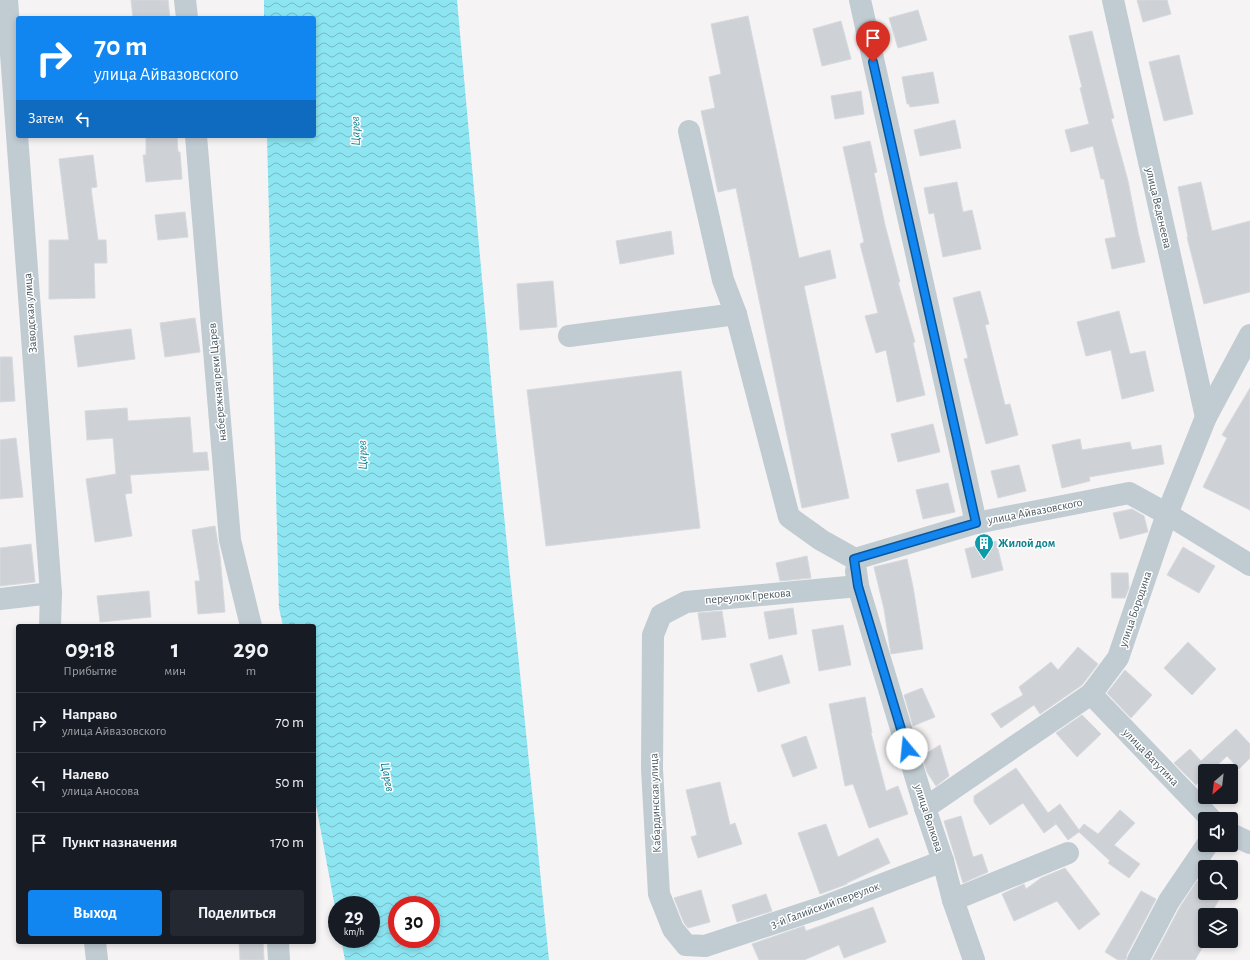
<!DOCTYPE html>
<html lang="ru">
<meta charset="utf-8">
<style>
body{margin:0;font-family:"Alegreya Sans",sans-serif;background:#242831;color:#f1f3f6;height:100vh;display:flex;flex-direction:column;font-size:15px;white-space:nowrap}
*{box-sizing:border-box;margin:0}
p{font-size:13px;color:#9ea1a6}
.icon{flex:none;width:22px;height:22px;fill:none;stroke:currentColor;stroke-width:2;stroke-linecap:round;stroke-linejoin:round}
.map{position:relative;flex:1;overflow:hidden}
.side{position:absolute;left:16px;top:624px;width:300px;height:320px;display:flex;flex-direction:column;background:#171b24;border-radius:4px;box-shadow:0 2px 6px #0003}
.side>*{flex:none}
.hud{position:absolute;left:16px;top:16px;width:300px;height:122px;border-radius:4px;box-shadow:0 2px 6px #0003;background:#1286f0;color:#fff;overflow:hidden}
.needle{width:26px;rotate:208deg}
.buttons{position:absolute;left:1198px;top:764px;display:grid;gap:8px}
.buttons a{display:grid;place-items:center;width:40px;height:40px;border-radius:4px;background:#171b24;box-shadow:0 2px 6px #0003;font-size:20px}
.speed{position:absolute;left:328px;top:896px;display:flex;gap:8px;font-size:20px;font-weight:700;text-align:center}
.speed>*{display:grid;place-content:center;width:52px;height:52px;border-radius:50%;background:#171b24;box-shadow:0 2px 6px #0003;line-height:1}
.speed small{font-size:10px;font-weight:400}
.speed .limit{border:6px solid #d22;background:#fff;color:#111}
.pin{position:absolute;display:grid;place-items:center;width:34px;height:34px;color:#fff;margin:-41px -17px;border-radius:50% 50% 50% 0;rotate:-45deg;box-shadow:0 0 4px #0007}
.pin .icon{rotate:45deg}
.me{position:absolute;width:44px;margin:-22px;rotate:343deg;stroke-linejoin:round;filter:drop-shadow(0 0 3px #0008)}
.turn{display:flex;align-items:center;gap:14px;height:84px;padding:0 12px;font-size:18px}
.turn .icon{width:52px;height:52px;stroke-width:2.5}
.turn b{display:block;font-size:28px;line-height:34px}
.then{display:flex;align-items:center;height:38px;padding:0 12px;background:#0003;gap:8px;font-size:15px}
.eta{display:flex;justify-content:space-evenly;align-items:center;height:68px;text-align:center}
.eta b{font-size:24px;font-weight:600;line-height:28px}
.cta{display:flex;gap:8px;margin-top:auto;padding:8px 12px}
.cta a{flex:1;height:46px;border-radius:4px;background:#1286f0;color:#fff;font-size:16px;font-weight:600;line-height:46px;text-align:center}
.cta a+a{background:#242831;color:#f1f3f6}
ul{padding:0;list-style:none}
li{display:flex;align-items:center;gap:12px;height:60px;padding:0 12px;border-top:1px solid #363941}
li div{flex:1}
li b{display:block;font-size:15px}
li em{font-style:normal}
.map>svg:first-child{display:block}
.water{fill:url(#water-waves);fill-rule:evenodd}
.building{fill:#ced2d7;stroke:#d6d9de}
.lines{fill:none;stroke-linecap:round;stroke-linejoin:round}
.minor{stroke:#c0cbd2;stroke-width:22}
.route-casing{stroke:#0c579c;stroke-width:10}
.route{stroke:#1286f0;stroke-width:7}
.labels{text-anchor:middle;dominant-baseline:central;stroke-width:3;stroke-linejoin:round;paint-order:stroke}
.street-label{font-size:12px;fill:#495861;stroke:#fff}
.culture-label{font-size:12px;font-weight:bold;fill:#0d838f;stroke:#fff;text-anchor:start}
.water-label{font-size:13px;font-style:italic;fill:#087e8f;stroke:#fff}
</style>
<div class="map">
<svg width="1250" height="960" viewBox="0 0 1250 960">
<defs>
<pattern id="water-waves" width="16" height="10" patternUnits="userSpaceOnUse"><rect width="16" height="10" fill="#8ce5f1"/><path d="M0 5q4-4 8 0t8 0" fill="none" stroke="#74bcc7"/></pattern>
</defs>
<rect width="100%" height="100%" fill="#f5f3f3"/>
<path class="water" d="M264,0H457L497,446L549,960H345L341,939H371V905H337V918L314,794V626H283L279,608L267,136H314V18H264ZM397,905H431V939H397Z"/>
<g class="building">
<path d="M131,0H168L170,18H133Z"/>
<path d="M1137,0H1167L1171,14L1143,22Z"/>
<path d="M918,10L927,40L898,48L889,18Z"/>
<path d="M748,16L799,258L830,250L836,278L804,286L849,498L802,508L736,188L718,192L701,111L715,108L709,77L721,74L711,24Z"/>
<path d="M841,21L851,59L822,66L813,29Z"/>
<path d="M1092,31L1114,118L1111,119L1128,181L1138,232L1145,262L1112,269L1105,239L1116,237L1104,179H1101L1093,146L1071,152L1065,130L1089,124L1080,88L1082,87L1069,36Z"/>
<path d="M1179,55L1193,114L1164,121L1149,62Z"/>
<path d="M933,72L939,103L910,107L909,104H907L902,77Z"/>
<path d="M861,91L864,114L835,119L831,96Z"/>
<path d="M955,120L961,148L920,156L914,130Z"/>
<path d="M146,136H177L178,152H180L182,179L146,182L143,155H146Z"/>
<path d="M870,141L877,172L874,173L885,225L900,282H898L915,342L913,343L925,395L897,402L886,350L876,353L865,316L878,313L860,244L864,242L843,147Z"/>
<path d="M93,155L97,187L91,188L98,240H106L107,263H94L95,298L49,299V240H69L59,159Z"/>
<path d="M957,182L963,212L972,210L981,249L943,257L934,213L929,214L924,188Z"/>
<path d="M1201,182L1212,231L1250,221V292L1204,304L1187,237H1188L1178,187Z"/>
<path d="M185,212L188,237L158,240L155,215Z"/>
<path d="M671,231L674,254L620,264L616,241Z"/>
<path d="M553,281L557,327L520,330L517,284Z"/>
<path d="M980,291L989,324L985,325L1005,405L1010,404L1018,435L986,444L964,359L968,358L953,298Z"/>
<path d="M1119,311L1130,354L1145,351L1154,391L1122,399L1111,350L1086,356L1077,322Z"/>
<path d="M195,318L200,352L165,357L160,323Z"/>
<path d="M131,329L135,359L78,367L74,336Z"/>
<path d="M0,357H12L15,401L0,402Z"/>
<path d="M681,371L700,528L546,546L527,390Z"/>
<path d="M1250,388V510L1203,487L1227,438L1222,435Z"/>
<path d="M127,408L128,421L190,417L193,453L207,452L209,470L130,475L132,493L125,494L132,536L95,542L86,479L116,474L113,438L87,440L85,411Z"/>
<path d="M933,424L940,452L898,462L891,434Z"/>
<path d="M16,438L23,497L0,499V440Z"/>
<path d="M1080,439L1082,450L1130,442L1132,450L1161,445L1164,464L1089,477L1090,481L1062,488L1052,445Z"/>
<path d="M1019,465L1026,491L998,498L991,471Z"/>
<path d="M948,483L955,512L923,519L916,490Z"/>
<path d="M1132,509L1144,516L1148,532L1120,539L1113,513Z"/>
<path d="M215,526L220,556L225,612L198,614L195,581H200L192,530Z"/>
<path d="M996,541L1003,570L972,578L965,549Z"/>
<path d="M31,544L35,582L0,586V548Z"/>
<path d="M1183,547L1215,566L1199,593L1167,575Z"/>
<path d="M807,556L811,578L780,581L776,563Z"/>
<path d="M907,559L913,587L923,649L891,654L884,609L874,567Z"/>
<path d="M1111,573H1128L1129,588L1125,598H1112Z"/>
<path d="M149,591L151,617L100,622L97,596Z"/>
<path d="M793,608L797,634L769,639L764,612Z"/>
<path d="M722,611L726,637L702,640L698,613Z"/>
<path d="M843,625L851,665L819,671L812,630Z"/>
<path d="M1188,642L1216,669L1192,695L1164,668Z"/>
<path d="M1078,647L1098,664L1082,685L1040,714L1034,705L1001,728L991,714L1023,695L1019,687L1051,662L1058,670Z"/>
<path d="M782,655L790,683L758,692L750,664Z"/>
<path d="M1125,670L1152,695L1131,718L1107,693Z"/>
<path d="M922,688L935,717L913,726L904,695Z"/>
<path d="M865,697L872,733H871L886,791L898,786L908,814L869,828L853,784L845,786L829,704Z"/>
<path d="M1082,715L1101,734L1077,757L1056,733Z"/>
<path d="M1236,729L1250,744V758L1239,769L1227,756L1211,771H1205V776L1196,785L1174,763L1190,749L1201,761Z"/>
<path d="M806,736L817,768L793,777L781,745Z"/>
<path d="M940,745L949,776L936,786L927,772L922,756Z"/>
<path d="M1016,768L1048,813L1060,804L1079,830L1084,824L1098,834L1120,810L1135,823L1114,845L1140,864L1129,878L1108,863L1110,861L1079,832L1068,840L1054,821L1056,824L1044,833L1023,803L990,825L974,802V796Z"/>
<path d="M720,782L730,825L735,823L742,844L698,858L691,837L697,835L686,790Z"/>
<path d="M961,816L973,857L982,854L988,872L963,883L944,821Z"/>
<path d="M826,824L838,857L878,838L890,863L847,883V884L820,894L798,833Z"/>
<path d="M1065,868L1100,914L1079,930L1057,901L1014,921L1002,894L1024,884L1026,889L1041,878Z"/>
<path d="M1197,881L1205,886V893H1223L1210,915H1205V943L1195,960H1152L1180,907Z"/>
<path d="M701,890L710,922L688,928L684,923L674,898Z"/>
<path d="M1141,891L1156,899L1127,954L1126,960H1118L1105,952Z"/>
<path d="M766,894L772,911L737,922L732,905Z"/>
<path d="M873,907L886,942L844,958L839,945L804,960H759L752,944L804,926L806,931Z"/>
<path d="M239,942H263L264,960H240Z"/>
</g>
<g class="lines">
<g class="minor">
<path d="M7,0L51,593L50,626"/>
<path d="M185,0L187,18"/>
<path d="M860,0L976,523"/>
<path d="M1113,0L1206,417"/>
<path d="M689,131L723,280L736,314L789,517L821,540L855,559"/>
<path d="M196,136L230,540L251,626"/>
<path d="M569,336L736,314"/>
<path d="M855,559L976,523L1129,493L1167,514L1250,565"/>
<path d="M856,571L858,586L925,808L943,861L953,900L974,960"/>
<path d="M858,586L686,602L661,615L653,635L652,769L659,894L673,929L686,945L705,946L823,907L943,861"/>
<path d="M0,599L51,593"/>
<path d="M1091,694L1211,819"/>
<path d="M925,808L1091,694L1118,658L1167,514L1206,417L1250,335"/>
<path d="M1231,834L1250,843"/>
<path d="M953,900L1068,853"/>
<path d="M95,942L97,960"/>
<path d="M278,942L279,960"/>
<path d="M1138,960L1169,901L1207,845"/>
</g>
</g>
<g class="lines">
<g class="route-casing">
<path id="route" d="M873,62L976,523L854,559L858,586L907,749"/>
</g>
<use href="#route" class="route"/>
</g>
<defs>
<g id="building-pin" transform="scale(1)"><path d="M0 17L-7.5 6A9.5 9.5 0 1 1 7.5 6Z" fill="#0f9aa8" stroke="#fff"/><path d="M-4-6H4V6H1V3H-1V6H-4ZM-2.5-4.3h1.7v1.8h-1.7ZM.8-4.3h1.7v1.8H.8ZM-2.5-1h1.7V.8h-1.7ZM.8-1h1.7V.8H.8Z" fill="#fff"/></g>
</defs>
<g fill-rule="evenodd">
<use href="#building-pin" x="984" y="543"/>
</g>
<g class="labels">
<g class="street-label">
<text transform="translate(1159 208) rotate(77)">улица Веденеева</text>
<text transform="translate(30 313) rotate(-94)">Заводская улица</text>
<text transform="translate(217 382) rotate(-95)">набережная реки Царев</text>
<text transform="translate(1035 511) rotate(-11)">улица Айвазовского</text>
<text transform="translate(748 596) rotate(-5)">переулок Грекова</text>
<text transform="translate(1135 609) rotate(-71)">улица Бородина</text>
<text transform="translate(1151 757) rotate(46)">улица Ватутина</text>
<text transform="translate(655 803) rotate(-92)">Кабардинская улица</text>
<text transform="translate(929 818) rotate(72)">улица Волкова</text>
<text transform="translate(825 905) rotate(-20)">3-й Галийский переулок</text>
</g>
<g class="culture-label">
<text x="998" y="543">Жилой дом</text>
</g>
<g class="water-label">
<text transform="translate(356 131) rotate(-91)">Царев</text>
<text transform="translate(363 455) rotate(-91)">Царев</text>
<text transform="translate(387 777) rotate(79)">Царев</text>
</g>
</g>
</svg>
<div class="buttons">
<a><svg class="needle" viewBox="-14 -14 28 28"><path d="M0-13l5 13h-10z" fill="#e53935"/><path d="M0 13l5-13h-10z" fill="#9ea1a6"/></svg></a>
<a><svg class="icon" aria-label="sound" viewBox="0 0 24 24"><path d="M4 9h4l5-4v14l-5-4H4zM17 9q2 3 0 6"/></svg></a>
<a><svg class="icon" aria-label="search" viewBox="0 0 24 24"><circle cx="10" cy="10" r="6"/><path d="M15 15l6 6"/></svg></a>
<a><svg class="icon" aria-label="layers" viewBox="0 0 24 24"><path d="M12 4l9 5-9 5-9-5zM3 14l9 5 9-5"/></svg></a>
</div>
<div class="speed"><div>29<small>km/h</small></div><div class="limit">30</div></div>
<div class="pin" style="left:873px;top:62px;background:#d93025"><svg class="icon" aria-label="arrive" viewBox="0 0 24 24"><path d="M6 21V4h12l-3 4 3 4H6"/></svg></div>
<svg class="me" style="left:907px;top:749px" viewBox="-20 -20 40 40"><circle r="19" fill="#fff"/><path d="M0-13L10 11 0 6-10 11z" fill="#1286f0"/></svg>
<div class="hud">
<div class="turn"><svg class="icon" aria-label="right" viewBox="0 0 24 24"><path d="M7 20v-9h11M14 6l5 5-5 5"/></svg><div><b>70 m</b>улица Айвазовского</div></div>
<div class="then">Затем<svg class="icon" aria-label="left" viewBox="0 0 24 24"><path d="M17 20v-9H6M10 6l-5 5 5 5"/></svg></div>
</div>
<section class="side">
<div class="eta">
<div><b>09:18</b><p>Прибытие</p></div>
<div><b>1</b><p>мин</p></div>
<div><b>290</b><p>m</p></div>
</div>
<ul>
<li><svg class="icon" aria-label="right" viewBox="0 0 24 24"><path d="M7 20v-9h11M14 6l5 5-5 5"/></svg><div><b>Направо</b><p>улица Айвазовского</p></div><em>70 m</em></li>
<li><svg class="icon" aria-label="left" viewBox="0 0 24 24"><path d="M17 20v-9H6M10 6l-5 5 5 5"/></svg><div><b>Налево</b><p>улица Аносова</p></div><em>50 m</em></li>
<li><svg class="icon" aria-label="arrive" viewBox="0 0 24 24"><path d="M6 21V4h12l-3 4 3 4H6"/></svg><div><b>Пункт назначения</b></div><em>170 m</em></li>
</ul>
<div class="cta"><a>Выход</a><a>Поделиться</a></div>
</section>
</div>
